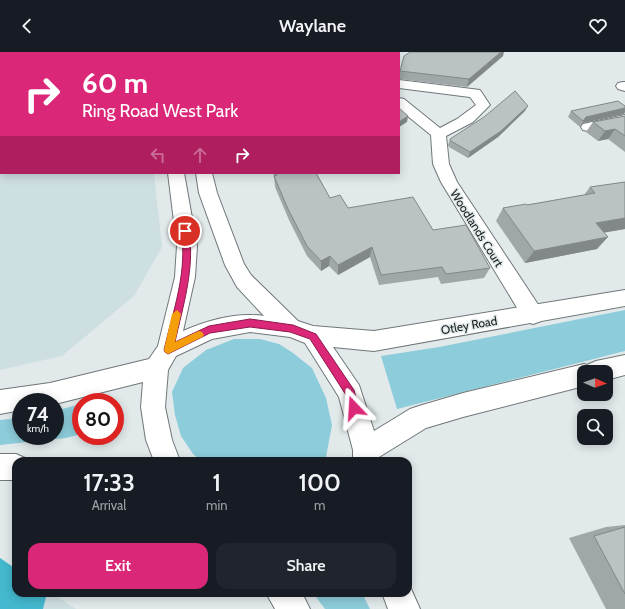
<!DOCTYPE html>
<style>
body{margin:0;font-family:Cabin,sans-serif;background:#20242c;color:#f1f3f6;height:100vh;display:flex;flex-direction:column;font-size:15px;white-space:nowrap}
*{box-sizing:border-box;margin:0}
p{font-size:13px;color:#9ea1a6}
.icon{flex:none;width:22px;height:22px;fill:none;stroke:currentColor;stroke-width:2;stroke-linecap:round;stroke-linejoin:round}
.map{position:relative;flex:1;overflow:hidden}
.sheet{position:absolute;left:12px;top:405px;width:400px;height:140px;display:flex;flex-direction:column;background:#171b24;border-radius:12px;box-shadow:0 2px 10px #0003}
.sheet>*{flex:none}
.guide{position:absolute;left:0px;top:0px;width:400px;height:122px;box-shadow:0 2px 10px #0003;background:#db2777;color:#fff;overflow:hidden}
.needle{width:26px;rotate:92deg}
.tools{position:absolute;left:577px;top:313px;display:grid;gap:8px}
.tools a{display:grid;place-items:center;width:36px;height:36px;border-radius:8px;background:#171b24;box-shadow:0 2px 10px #0003;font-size:20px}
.speed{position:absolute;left:12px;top:341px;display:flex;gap:8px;font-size:20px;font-weight:700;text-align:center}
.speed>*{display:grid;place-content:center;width:52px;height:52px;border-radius:50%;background:#171b24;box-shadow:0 2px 10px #0003;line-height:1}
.speed small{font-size:10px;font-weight:400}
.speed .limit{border:6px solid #d22;background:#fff;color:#111}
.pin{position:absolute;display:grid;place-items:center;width:34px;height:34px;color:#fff;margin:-17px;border:2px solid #fff;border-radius:50%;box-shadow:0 1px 4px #0007}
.me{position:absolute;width:44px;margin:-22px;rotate:340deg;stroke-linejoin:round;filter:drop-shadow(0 0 3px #0008)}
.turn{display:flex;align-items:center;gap:14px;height:84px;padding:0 16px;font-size:18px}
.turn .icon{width:52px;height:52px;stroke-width:2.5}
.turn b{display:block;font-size:28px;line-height:34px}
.lanes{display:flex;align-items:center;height:38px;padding:0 16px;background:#0003;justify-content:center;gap:20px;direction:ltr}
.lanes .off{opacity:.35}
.eta{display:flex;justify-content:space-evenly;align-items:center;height:68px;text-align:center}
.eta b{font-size:24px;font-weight:600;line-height:28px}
.button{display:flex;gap:8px;margin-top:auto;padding:8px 16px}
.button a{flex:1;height:46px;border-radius:12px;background:#db2777;color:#fff;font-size:16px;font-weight:600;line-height:46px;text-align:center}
.button a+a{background:#20242c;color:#f1f3f6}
header{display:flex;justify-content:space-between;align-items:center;height:52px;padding:0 16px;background:#171b24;font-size:18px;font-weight:600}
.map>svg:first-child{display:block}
.built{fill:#cedfe2}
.green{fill:#8dccda}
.forest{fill:#44b8ce}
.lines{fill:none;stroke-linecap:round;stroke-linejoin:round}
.minor-casing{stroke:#707778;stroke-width:2}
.highway-casing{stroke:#707778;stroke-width:2}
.minor{fill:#fff;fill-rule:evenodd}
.highway{fill:#fff;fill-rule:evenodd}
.wall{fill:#a0a7a8}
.shaded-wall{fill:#828888}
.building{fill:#bac2c3;stroke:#828888}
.route{fill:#db2777;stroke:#8e194d}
.slow{fill:#f59e0b}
.labels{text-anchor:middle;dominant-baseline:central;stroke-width:3;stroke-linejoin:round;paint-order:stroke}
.street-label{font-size:12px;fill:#181b1b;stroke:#e1e9eb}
</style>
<header><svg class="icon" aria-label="back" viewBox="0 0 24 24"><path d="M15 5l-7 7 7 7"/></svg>Waylane<svg class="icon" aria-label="heart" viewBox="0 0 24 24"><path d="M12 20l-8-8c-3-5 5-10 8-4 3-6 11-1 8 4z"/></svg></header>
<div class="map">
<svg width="625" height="557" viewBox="0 0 625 557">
<rect width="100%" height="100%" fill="#e1e9eb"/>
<g class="built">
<path d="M0,0H152L1,1V121H154L162,195L134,244L62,304L0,318Z"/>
<path d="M0,506L16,517V541H52L76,557H0Z"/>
</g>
<g class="green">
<path d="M625,258V299L397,357L381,304L439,295Z"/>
<path d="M234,287H260L279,292L293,301L312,316L326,346L332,373L326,405L322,409H201L193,402L181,384L175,363L172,340L183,316L206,298Z"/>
<path d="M81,352V382L66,386L0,393V368L21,366V384H55V359Z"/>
<path d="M313,541H362L370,557H325Z"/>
</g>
<path class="forest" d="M0,506L16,517V541H47L43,557H0Z"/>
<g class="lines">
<g class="minor-casing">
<g id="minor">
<path d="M399,28L480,38L490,53L473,70L446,84L449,112L457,130L541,257L544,263L541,269L533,272L525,269L441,130L433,112L431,83L399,57V46L404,47L440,76L457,67L476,53L470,45L399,36Z"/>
<path d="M623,30H625V39L618,37L616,34L618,31Z"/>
<path d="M625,63V71L588,79L583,78L581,75L583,72Z"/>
</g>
</g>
<g class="highway-casing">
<g id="highway">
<rect x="160" y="0" width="12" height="1"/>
<rect x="187" y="0" width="12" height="1"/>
<path d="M168,121H184L197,194L195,225L183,279C208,268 236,260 264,264L237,235L225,213L199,141L196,121H212L217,141L244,212L251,223L298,269L313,274L374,279L625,238V254L374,299L333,295L359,333L374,379L410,357L419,354L463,341L584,312L587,313L596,309L625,303V323L606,328V320H584V334L463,365L426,376L379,405V409H353V398L339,345L305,291L290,285L250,280L212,287L176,304L168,318L165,355L172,388L180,409H154L146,388L141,355L143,330L55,352V350H21V358L0,362V338L50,331L149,307L158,294L175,225L177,194Z"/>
<path d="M0,402H16L25,406L27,409H16V428H0Z"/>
<path d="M408,530L420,557H388L382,541H408Z"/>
<path d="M266,541H302L310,557H275Z"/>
</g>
</g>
<use href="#minor" class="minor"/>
<use href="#highway" class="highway"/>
</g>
<g class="wall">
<path d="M503,4L467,35L399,27L400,19Z"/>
<path d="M625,54V60L624,62L583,71L580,75L568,65L571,59Z"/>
<path d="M525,59L498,85L468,106L449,95L448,93L450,87Z"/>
<path d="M625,64V100L608,87L598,89L586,80L593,70Z"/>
<path d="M273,121H316L330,146L348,156L433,178L490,216L484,226L441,232L438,225L379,233L370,205L338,223L329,214L321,219L307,204L289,168L275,135L274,124Z"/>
<path d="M625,130V177L604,180L597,197L525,211L496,169L503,156L527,153L584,143L590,135Z"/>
<path d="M625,473V557H606L569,486L606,475Z"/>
</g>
<g class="shaded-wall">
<path d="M501,0H504L503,4L467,35L469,27Z"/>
<path d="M528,54L525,59L498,85L468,106L470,100Z"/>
<path d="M625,56V60L624,62L583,71L580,75L586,65Z"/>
<path d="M408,64L407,70L399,75V70Z"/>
<path d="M615,77L608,87L598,89L605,79Z"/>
<path d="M625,166V177L585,184L596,171Z"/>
<path d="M608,185L597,197L525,211L534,199Z"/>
<path d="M372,195L370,205L338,223V213Z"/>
<path d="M330,204L329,214L321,219V209Z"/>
</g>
<g class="building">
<rect x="239" y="0" width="30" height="1"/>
<path d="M410,0H501L469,27L400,19L404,4Z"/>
<path d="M515,39L528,54L501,79L470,100L451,89L450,87L484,65Z"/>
<path d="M618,49L625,54V56L586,65L583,69L571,59Z"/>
<path d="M399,56L408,64L399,70Z"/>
<path d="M625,64V84L615,77L605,79L593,70Z"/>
<path d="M276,121H316L330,146L340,143L348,156L413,145L433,178L466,173L490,216L446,222L442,215L381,223L372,195L338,213L330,204L321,209L307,194L288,157L274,124L277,123Z"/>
<path d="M625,130V166L596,171L608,185L534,199L503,156L526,152L527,153L595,141L590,135Z"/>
<path d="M625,475V542L594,484Z"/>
</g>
<path class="route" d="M185,176L189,179C195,216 183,254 175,290L209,274L250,267L293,273L316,282L354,338L359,356L358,359L354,361L351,359L346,343L310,287L290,280L250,275L210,281L168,302L165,300L164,298C173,259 188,219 181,179Z"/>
<path class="slow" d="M177,258L181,262L175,290L199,279L202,280L204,283L202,285L168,302L165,300L164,298L172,262Z"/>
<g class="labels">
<g class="street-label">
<text transform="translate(477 176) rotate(58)">Woodlands Court</text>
<text transform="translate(469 273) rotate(-10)">Otley Road</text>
</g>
</g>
</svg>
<div class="tools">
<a><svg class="needle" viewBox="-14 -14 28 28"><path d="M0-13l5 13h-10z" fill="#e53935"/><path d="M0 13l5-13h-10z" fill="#9ea1a6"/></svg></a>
<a><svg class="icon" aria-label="search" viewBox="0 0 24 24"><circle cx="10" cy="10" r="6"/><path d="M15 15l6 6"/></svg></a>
</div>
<div class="speed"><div>74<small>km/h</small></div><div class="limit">80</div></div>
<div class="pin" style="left:185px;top:179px;background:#d93025"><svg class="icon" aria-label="arrive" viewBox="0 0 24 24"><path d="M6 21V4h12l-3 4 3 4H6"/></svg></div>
<svg class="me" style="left:354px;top:356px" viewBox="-20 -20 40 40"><path d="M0-17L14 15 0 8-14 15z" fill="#db2777" stroke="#fff" stroke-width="4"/></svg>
<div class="guide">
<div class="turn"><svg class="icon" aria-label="right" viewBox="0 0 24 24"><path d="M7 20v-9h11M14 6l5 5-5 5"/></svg><div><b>60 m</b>Ring Road West Park</div></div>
<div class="lanes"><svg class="icon off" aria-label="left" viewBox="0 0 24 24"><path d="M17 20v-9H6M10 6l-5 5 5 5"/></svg><svg class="icon off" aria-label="ahead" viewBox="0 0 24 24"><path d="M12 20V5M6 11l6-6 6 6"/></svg><svg class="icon" aria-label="right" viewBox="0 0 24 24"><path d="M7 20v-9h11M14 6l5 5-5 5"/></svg></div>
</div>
<section class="sheet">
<div class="eta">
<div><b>17:33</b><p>Arrival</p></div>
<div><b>1</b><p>min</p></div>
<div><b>100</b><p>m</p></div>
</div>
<div class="button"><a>Exit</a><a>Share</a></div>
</section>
</div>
